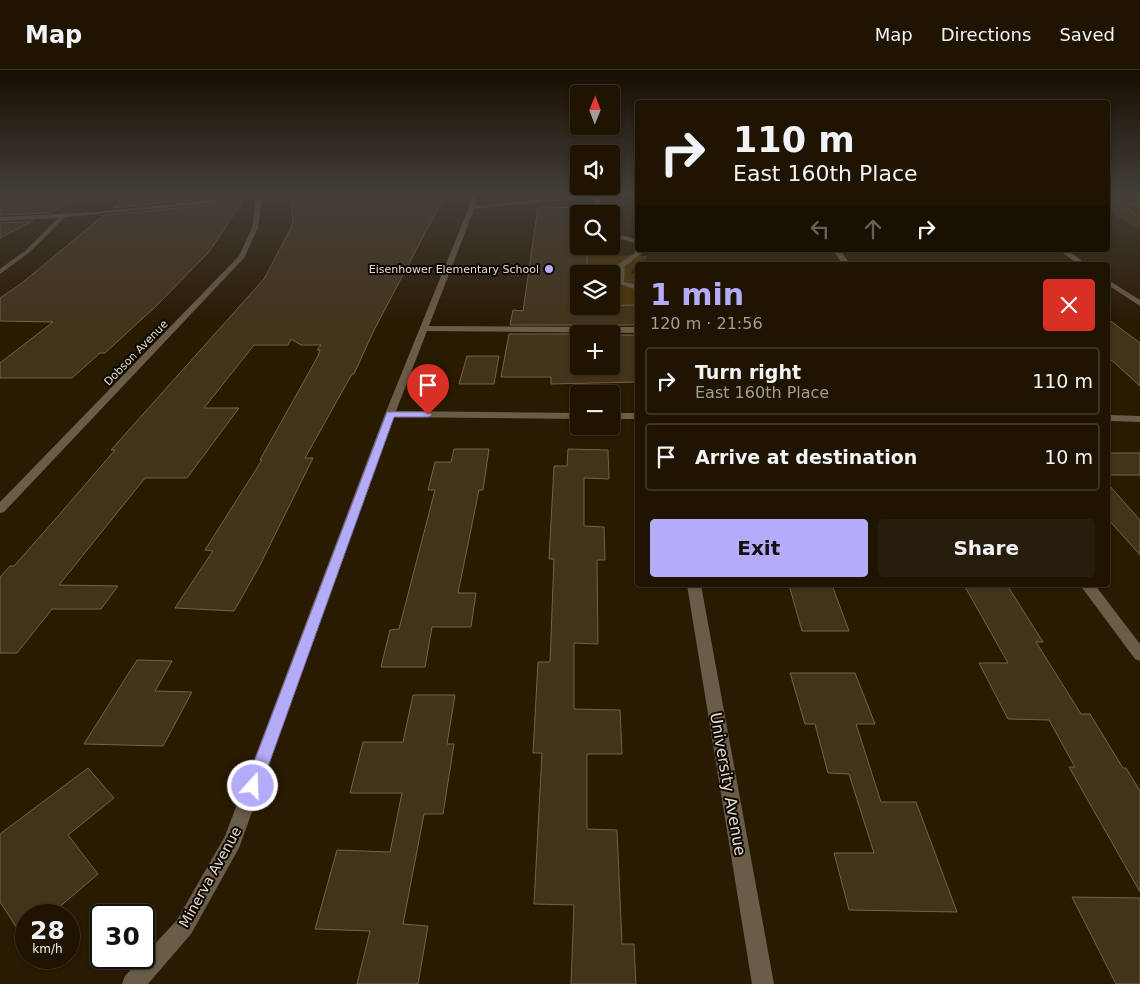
<!DOCTYPE html>
<meta charset="utf-8">
<style>
body{margin:0;font-family:"DejaVu Sans",sans-serif;background:#271d0c;color:#f1f3f6;height:100vh;display:flex;flex-direction:column;font-size:19px;white-space:nowrap}
*{box-sizing:border-box;margin:0}
p{font-size:16px;color:#a19e99}
.icon{flex:none;width:28px;height:28px;fill:none;stroke:currentColor;stroke-width:2;stroke-linecap:round;stroke-linejoin:round}
.map{position:relative;flex:1;overflow:hidden}
.panel{position:absolute;left:635px;top:192px;width:475px;height:325px;display:flex;flex-direction:column;background:#1f1402;border-radius:5px;box-shadow:0 1px 4px #0004,0 0 0 1px #3c3324}
.panel>*{flex:none}
.hud{position:absolute;left:635px;top:30px;width:475px;height:152px;border-radius:5px;box-shadow:0 1px 4px #0004,0 0 0 1px #3c3324;background:#1f1402;color:#f1f3f6;overflow:hidden}
.needle{width:32px;rotate:1deg}
.tools{position:absolute;left:570px;top:15px;display:grid;gap:10px}
.tools a{display:grid;place-items:center;width:50px;height:50px;border-radius:5px;background:#1f1402;box-shadow:0 1px 4px #0004,0 0 0 1px #3c3324;font-size:25px}
.speed{position:absolute;left:15px;top:834px;display:flex;gap:10px;font-size:25px;font-weight:700;text-align:center}
.speed>*{display:grid;place-content:center;width:65px;height:65px;border-radius:50%;background:#1f1402;box-shadow:0 1px 4px #0004,0 0 0 1px #3c3324;line-height:1}
.speed small{font-size:12px;font-weight:400}
.speed .limit{border:2px solid #111;border-radius:8px;background:#fff;color:#111}
.pin{position:absolute;display:grid;place-items:center;width:42px;height:42px;color:#fff;margin:-51px -21px;border-radius:50% 50% 50% 0;rotate:-45deg;box-shadow:0 0 5px #0007}
.pin .icon{rotate:45deg}
.me{position:absolute;width:55px;margin:-28px;rotate:20deg;stroke-linejoin:round;filter:drop-shadow(0 0 4px #0008)}
.turn{display:flex;align-items:center;gap:18px;height:105px;padding:0 15px;font-size:22px}
.turn .icon{width:65px;height:65px;stroke-width:2.5}
.turn b{display:block;font-size:35px;line-height:42px}
.lanes{display:flex;align-items:center;height:48px;padding:0 15px;background:#0003;justify-content:center;gap:25px;direction:ltr}
.lanes .off{opacity:.35}
.round{display:grid;place-items:center;flex:none;width:52px;height:52px;border-radius:5px;background:#271d0c}
.overview{display:flex;align-items:center;justify-content:space-between;height:85px;padding:0 15px}
h1{font-size:30px;font-weight:800;line-height:38px;color:#b4acf9}
.cta{display:flex;gap:10px;margin-top:auto;padding:10px 15px}
.cta a{flex:1;height:58px;border-radius:5px;background:#b4acf9;color:#111;font-size:20px;font-weight:800;line-height:58px;text-align:center}
.cta a+a{background:#271d0c;color:#f1f3f6}
ul{padding:0;list-style:none}
li{display:flex;align-items:center;gap:15px;height:68px;margin:0 10px 8px;padding:0 5px;border:2px solid #3c3324;border-radius:5px}
li div{flex:1}
li b{display:block;font-size:19px}
li em{font-style:normal}
header{display:flex;align-items:center;gap:30px;box-sizing:border-box;height:70px;padding:0 25px;background:#1f1402;border-bottom:1px solid #3c3324}
header strong{font-size:24px}
nav{display:flex;gap:28px;margin-inline-start:auto;font-size:18px}
.map>svg:first-child{display:block}
.green{fill:#4c3404}
.building{fill:#43331a;stroke:#736248}
.lines{fill:none;stroke-linecap:round;stroke-linejoin:round}
.path{stroke:#6c5f4a;stroke-width:2;stroke-dasharray:2 1;stroke-linecap:butt}
.service{fill:#695c48;fill-rule:evenodd}
.minor{fill:#695c48;fill-rule:evenodd}
.route{fill:#b4acf9;stroke:#7570a2}
.poi-dot{fill:#b4acf9;stroke:#0c0701;stroke-width:2}
.labels{text-anchor:middle;dominant-baseline:central;stroke-width:4;stroke-linejoin:round;paint-order:stroke}
.far-poi-label{font-size:11px;fill:#e4dacb;stroke:#0c0701;text-anchor:end}
.far-street-label{font-size:11px;fill:#e4dacb;stroke:#0c0701}
.street-label{font-size:14px;fill:#e4dacb;stroke:#0c0701}
.near-street-label{font-size:16px;fill:#e4dacb;stroke:#0c0701}
</style>
<header>
<strong>Map</strong>
<nav><a>Map</a><a>Directions</a><a>Saved</a></nav>
</header>
<div class="map">
<svg width="1140" height="914" viewBox="0 0 1140 914">
<rect width="100%" height="100%" fill="#291a02"/>
<g class="green">
<path d="M1108,125H1140V160L1108,141Z"/>
<path d="M587,185L647,186L646,190L635,196L631,203H637V235H611V204H587Z"/>
</g>
<g class="building">
<path d="M128,125H236L113,138Z"/>
<path d="M355,125H445L374,260L354,304H352L305,388H313L259,497L234,541L175,538L213,481L205,480L262,390H260L318,286L320,280H317L321,275H301L291,269L288,275H254L204,338H239L187,408H145L59,515L118,516L101,539H52L17,583H0V507L10,496H14L59,445L115,380H111L264,209L291,158L293,151L291,132Z"/>
<path d="M80,127L50,143L0,145V129Z"/>
<path d="M242,132L209,182L155,237L105,283H100L72,308H0V293L53,252L0,251V228L22,213L104,145Z"/>
<path d="M538,137L588,138V144H579V176H588L589,185H587V204H579V236L638,235V255H510L513,240L523,241Z"/>
<path d="M33,151L0,168V153Z"/>
<path d="M1108,249L1140,273V316L1108,287Z"/>
<path d="M509,264H579V296H611V265H638V312L551,314V307H501Z"/>
<path d="M467,286H499L494,314H459Z"/>
<path d="M454,379H489L483,420H479L458,523H476L471,557H432L425,597H381L390,560L399,559L435,420H428L435,392H451Z"/>
<path d="M568,379L608,380L609,409L584,408V456L604,457L605,490H597L598,574L574,573V639L620,640L622,684H587V759L617,760L622,874H634L636,914H571L574,835L534,834L542,683H533L538,592H550L554,489H549L554,396H567Z"/>
<rect x="1108" y="383" width="32" height="22"/>
<path d="M1108,414L1140,450V485L1108,449Z"/>
<path d="M789,515H832L849,561H802Z"/>
<path d="M964,515H1007L1043,572H1036L1081,644H1090L1123,698H1126L1140,721V822L1069,697H1075L1049,650L1008,649L979,593H1008Z"/>
<path d="M137,590L172,591L155,621L192,622L163,676L84,674Z"/>
<path d="M790,603H855L875,654H856L881,732H916L957,842L849,840L834,783H874L849,704L828,703L815,654H805Z"/>
<path d="M413,625H455L447,674H454L443,744H424L403,854L428,856L418,914H357L370,861L315,859L337,780L390,782L402,723H350L363,672H403Z"/>
<path d="M88,698L114,728L68,765L98,804L50,845H26V872L0,832V764Z"/>
<path d="M1072,827L1140,828V914H1116Z"/>
</g>
<g class="lines">
<g class="path">
<path d="M1108,125L1140,148"/>
<path d="M1116,130L1140,136"/>
</g>
<g class="service">
<path d="M576,125L599,128L603,144H597L594,130L586,128L472,139L469,137Z"/>
<path d="M611,162L638,170V174L611,166Z"/>
<path d="M638,178V180H641V184L625,196L624,212L638,215V220L616,213L617,195L635,183V180Z"/>
<path d="M424,256L638,257V263L421,261V257Z"/>
</g>
<g class="minor">
<path d="M256,125H277L262,128L258,158L244,188L4,442L0,443V432L239,186L252,158L256,129L65,147L30,182L0,204V199L26,180L58,148L0,151V147L96,142Z"/>
<path d="M471,125H477L475,137L396,341L579,343V349L394,347L239,778L191,864L148,914H122L125,906L177,850L225,766L383,349L469,137Z"/>
<path d="M833,180H840L851,195H843Z"/>
<path d="M1059,180H1067L1088,195H1079Z"/>
<path d="M1108,210L1140,230V236L1108,215Z"/>
<rect x="611" y="343" width="27" height="6"/>
<path d="M1108,345L1140,346V352L1108,351Z"/>
<path d="M687,515H701L774,914H752Z"/>
<path d="M1080,515H1095L1140,574V591L1135,589Z"/>
</g>
</g>
<linearGradient id="sky" x2="0" y2="1"><stop stop-color="#170e01"/><stop offset="0.49" stop-color="#433e39"/><stop offset="1" stop-color="#433e39" stop-opacity="0"/></linearGradient>
<rect width="1140" height="253" fill="url(#sky)"/>
<path class="route" d="M387,342H428L432,345L428,347H394L261,716L258,722L253,724L247,722L245,716Z"/>
<circle class="poi-dot" cx="549" cy="199" r="5"/>
<g class="labels">
<g class="far-poi-label">
<text x="539" y="199">Eisenhower Elementary School</text>
</g>
<g class="far-street-label">
<text transform="translate(136 283) rotate(-46)">Dobson Avenue</text>
</g>
<g class="street-label">
<text transform="translate(210 807) rotate(-61)">Minerva Avenue</text>
</g>
<g class="near-street-label">
<text transform="translate(728 714) rotate(80)">University Avenue</text>
</g>
</g>
</svg>
<div class="tools">
<a><svg class="needle" viewBox="-14 -14 28 28"><path d="M0-13l5 13h-10z" fill="#e53935"/><path d="M0 13l5-13h-10z" fill="#a19e99"/></svg></a>
<a><svg class="icon" aria-label="sound" viewBox="0 0 24 24"><path d="M4 9h4l5-4v14l-5-4H4zM17 9q2 3 0 6"/></svg></a>
<a><svg class="icon" aria-label="search" viewBox="0 0 24 24"><circle cx="10" cy="10" r="6"/><path d="M15 15l6 6"/></svg></a>
<a><svg class="icon" aria-label="layers" viewBox="0 0 24 24"><path d="M12 4l9 5-9 5-9-5zM3 14l9 5 9-5"/></svg></a>
<a>+</a>
<a>−</a>
</div>
<div class="speed"><div>28<small>km/h</small></div><div class="limit">30</div></div>
<div class="pin" style="left:428px;top:345px;background:#d93025"><svg class="icon" aria-label="arrive" viewBox="0 0 24 24"><path d="M6 21V4h12l-3 4 3 4H6"/></svg></div>
<svg class="me" style="left:253px;top:716px" viewBox="-20 -20 40 40"><circle r="17" fill="#b4acf9" stroke="#fff" stroke-width="3"/><path d="M0-11L8 9 0 5-8 9z" fill="#fff"/></svg>
<div class="hud">
<div class="turn"><svg class="icon" aria-label="right" viewBox="0 0 24 24"><path d="M7 20v-9h11M14 6l5 5-5 5"/></svg><div><b>110 m</b>East 160th Place</div></div>
<div class="lanes"><svg class="icon off" aria-label="left" viewBox="0 0 24 24"><path d="M17 20v-9H6M10 6l-5 5 5 5"/></svg><svg class="icon off" aria-label="ahead" viewBox="0 0 24 24"><path d="M12 20V5M6 11l6-6 6 6"/></svg><svg class="icon" aria-label="right" viewBox="0 0 24 24"><path d="M7 20v-9h11M14 6l5 5-5 5"/></svg></div>
</div>
<section class="panel">
<div class="overview"><div><h1>1 min</h1><p>120 m · 21:56</p></div><a class="round" style="background:#d93025;color:#fff"><svg class="icon" aria-label="close" viewBox="0 0 24 24"><path d="M6 6l12 12M18 6L6 18"/></svg></a></div>
<ul>
<li><svg class="icon" aria-label="right" viewBox="0 0 24 24"><path d="M7 20v-9h11M14 6l5 5-5 5"/></svg><div><b>Turn right</b><p>East 160th Place</p></div><em>110 m</em></li>
<li><svg class="icon" aria-label="arrive" viewBox="0 0 24 24"><path d="M6 21V4h12l-3 4 3 4H6"/></svg><div><b>Arrive at destination</b></div><em>10 m</em></li>
</ul>
<div class="cta"><a>Exit</a><a>Share</a></div>
</section>
</div>
